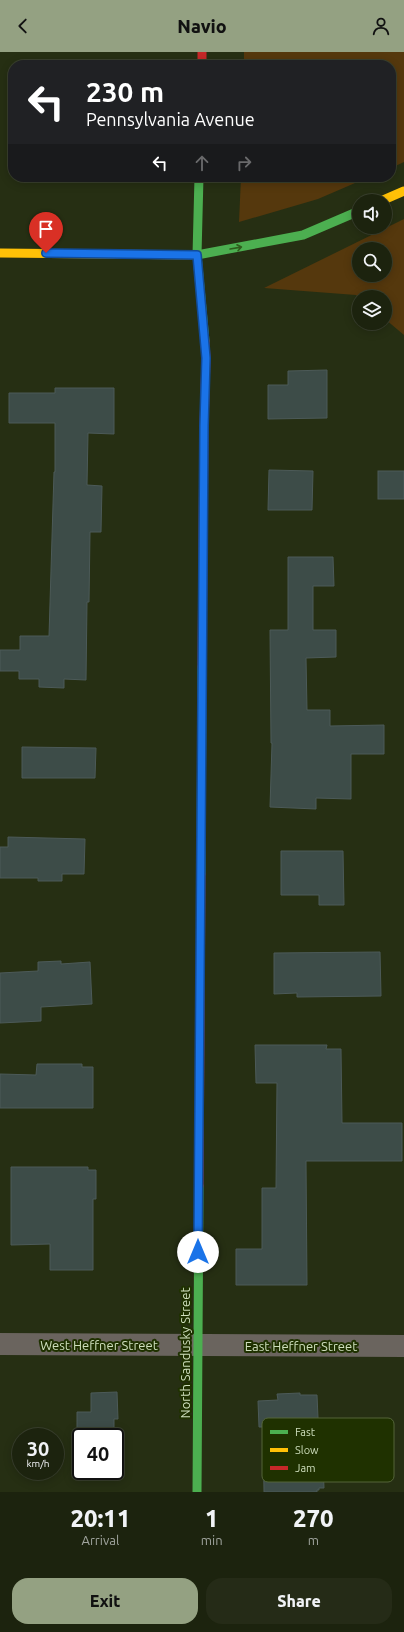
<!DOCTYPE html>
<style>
body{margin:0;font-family:Ubuntu,sans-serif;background:#252b17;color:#f1f3f6;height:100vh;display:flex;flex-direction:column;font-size:15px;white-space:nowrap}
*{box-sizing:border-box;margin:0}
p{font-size:13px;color:#a0a49e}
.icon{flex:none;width:22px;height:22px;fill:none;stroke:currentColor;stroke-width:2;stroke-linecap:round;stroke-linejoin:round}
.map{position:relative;height:1440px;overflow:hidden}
.details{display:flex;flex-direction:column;background:#1c230e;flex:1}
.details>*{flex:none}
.guide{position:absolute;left:8px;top:8px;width:388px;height:122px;border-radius:16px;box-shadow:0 2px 10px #0003,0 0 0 1px #3a402e;background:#202124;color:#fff;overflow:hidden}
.controls{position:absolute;left:352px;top:142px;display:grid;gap:8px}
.controls a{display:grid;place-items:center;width:40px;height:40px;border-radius:50%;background:#1c230e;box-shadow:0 2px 10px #0003,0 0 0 1px #3a402e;font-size:20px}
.speed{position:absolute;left:12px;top:1376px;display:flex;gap:8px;font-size:20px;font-weight:700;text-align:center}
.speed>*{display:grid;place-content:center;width:52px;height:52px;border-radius:50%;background:#1c230e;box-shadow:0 2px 10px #0003,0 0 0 1px #3a402e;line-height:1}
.speed small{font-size:10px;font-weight:400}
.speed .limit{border:2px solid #111;border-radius:6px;background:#fff;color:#111}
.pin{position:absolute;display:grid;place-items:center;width:34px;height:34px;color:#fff;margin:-41px -17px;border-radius:50% 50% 50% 0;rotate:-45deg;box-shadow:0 0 4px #0007}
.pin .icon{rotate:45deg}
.me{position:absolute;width:44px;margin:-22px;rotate:0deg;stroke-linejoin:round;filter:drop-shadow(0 0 3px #0008)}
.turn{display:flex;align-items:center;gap:14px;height:84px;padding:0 12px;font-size:18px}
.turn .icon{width:52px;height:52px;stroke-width:2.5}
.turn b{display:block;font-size:28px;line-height:34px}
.lanes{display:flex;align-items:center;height:38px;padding:0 12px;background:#0003;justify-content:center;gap:20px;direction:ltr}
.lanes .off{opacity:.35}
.eta{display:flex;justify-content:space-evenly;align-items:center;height:68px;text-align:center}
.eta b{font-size:24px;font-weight:800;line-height:28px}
.cta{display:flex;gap:8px;margin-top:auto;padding:8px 12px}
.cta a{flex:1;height:46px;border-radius:16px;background:#94a182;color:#111;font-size:16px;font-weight:800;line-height:46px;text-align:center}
.cta a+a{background:#252b17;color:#f1f3f6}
header{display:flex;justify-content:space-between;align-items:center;height:52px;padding:0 12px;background:#94a182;color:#111;font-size:18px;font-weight:800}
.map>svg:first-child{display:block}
.green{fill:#55380d;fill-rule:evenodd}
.building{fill:#3d4c48;stroke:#4c5a58}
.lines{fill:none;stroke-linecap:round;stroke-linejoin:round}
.street{stroke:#6a645e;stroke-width:22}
.fast{stroke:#4caf50;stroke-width:9}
.slow{stroke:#ffc107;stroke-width:9}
.jam{stroke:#c62828;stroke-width:9}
.oneway{stroke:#2f5d1c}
.route-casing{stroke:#114b97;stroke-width:10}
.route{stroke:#1a73e8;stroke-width:7}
.labels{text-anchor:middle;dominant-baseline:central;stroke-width:4;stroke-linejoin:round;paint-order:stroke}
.street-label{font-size:13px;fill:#cfdfbd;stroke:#1f3100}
.key{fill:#1f3100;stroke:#546539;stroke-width:1}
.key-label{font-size:11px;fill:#cfdfbd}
</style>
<header><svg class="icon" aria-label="back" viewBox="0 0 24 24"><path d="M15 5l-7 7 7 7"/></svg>Navio<svg class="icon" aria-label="person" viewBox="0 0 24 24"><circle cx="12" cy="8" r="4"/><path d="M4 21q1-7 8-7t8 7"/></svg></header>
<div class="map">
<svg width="404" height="1440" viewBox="0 0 404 1440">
<rect width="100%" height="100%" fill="#262f13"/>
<g class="green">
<path d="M244,0H404V110L391,116V13H244Z"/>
<path d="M241,125H369L318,147L239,170Z"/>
<path d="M404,167V283L385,267V245L359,246L356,243L264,236ZM359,197H385V223H359Z"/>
</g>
<g class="building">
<path d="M327,318V366L268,367V333H288V319Z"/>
<path d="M55,336H114V382L88,381L87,433L102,434L101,480H90L89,550H87L86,628L64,627V636L39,635V627H19V619H0V598H20V584H49L54,420H55V371H9V341H55Z"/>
<path d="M269,418L313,419L312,458H268Z"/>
<rect x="378" y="419" width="26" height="28"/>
<path d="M288,505H333L334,534H313V578H336V605L306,606L307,658H330V674L384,673V702H351V747L316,746V757L270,755L272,691H271L270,578H288Z"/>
<path d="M22,695L96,696L95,726H22Z"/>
<path d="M8,785L85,787L84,822H62V829H38V826H0V795H8Z"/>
<path d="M281,799H343L344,853H319V843H281Z"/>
<path d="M380,900L381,944L297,945V941L274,942V901Z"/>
<path d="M61,909V912L90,910L92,952L41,955V969L0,971V921L38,919V910Z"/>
<path d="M255,993H327L326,997H341L342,1071H402V1109H306L307,1233H236V1197H262V1136H276L277,1031H256Z"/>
<path d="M37,1012H82V1015H93V1056H0V1022L36,1023Z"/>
<path d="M11,1115H88V1118H96V1147H93V1218H50V1192L11,1193Z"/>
<path d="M117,1340L118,1367H114V1385H77V1360H91V1341Z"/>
<path d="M300,1341V1343H317L319,1389L322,1388L324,1436H319V1438H317V1440H264L263,1375H259L258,1349L278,1348L277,1342Z"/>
</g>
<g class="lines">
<path class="street" d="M0,1292L404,1294"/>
<g class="fast">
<path d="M199,125L197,203L205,289"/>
<path d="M197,203L303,183L359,159"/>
<path d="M201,822L202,615"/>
<path d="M197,1440L199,1134"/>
</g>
<g class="slow">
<path d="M381,149L404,139"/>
<path d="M0,201L197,203"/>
</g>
<g class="jam">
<path d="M202,0V13"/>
<path d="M202,615L204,374L206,306L205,289"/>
<path d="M199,1134L201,822"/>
</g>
</g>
<defs><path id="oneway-shaft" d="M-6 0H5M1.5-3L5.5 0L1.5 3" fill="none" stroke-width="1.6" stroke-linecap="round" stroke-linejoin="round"/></defs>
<use class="oneway" href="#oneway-shaft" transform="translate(236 196) rotate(-10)"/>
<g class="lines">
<g class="route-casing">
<path id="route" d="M46,201L197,203L206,306L204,374L198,1200"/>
</g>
<use href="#route" class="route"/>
</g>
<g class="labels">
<g class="street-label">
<text x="99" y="1293">West Heffner Street</text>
<text x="301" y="1294">East Heffner Street</text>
<text transform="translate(185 1301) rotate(-90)">North Sandusky Street</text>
</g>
</g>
<rect x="262" y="1366" width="132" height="64" rx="6" class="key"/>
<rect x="270" y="1378" width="18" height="4" fill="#4caf50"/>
<rect x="270" y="1396" width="18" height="4" fill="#ffc107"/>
<rect x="270" y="1414" width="18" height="4" fill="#c62828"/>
<g class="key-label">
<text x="295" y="1384">Fast</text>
<text x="295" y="1402">Slow</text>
<text x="295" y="1420">Jam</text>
</g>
</svg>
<div class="controls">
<a><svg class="icon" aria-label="sound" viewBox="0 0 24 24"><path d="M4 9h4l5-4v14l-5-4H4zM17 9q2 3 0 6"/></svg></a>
<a><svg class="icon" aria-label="search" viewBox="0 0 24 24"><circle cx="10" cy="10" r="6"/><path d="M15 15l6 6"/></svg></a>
<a><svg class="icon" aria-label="layers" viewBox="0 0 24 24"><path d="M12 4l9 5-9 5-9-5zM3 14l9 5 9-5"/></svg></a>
</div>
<div class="speed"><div>30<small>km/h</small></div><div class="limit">40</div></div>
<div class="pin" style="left:46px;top:201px;background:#d93025"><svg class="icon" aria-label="arrive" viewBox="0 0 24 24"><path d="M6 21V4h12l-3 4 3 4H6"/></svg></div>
<svg class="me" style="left:198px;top:1200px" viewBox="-20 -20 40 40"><circle r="19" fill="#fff"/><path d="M0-13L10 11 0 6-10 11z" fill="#1a73e8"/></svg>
<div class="guide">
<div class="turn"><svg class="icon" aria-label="left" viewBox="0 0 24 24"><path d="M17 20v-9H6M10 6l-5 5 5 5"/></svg><div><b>230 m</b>Pennsylvania Avenue</div></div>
<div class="lanes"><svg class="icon" aria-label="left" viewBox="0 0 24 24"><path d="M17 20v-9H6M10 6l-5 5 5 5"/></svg><svg class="icon off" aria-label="ahead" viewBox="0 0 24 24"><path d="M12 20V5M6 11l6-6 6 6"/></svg><svg class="icon off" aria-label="right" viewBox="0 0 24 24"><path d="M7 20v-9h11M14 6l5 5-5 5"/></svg></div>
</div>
</div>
<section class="details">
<div class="eta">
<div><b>20:11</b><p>Arrival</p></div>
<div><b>1</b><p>min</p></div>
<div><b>270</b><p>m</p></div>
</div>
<div class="cta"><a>Exit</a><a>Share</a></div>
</section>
